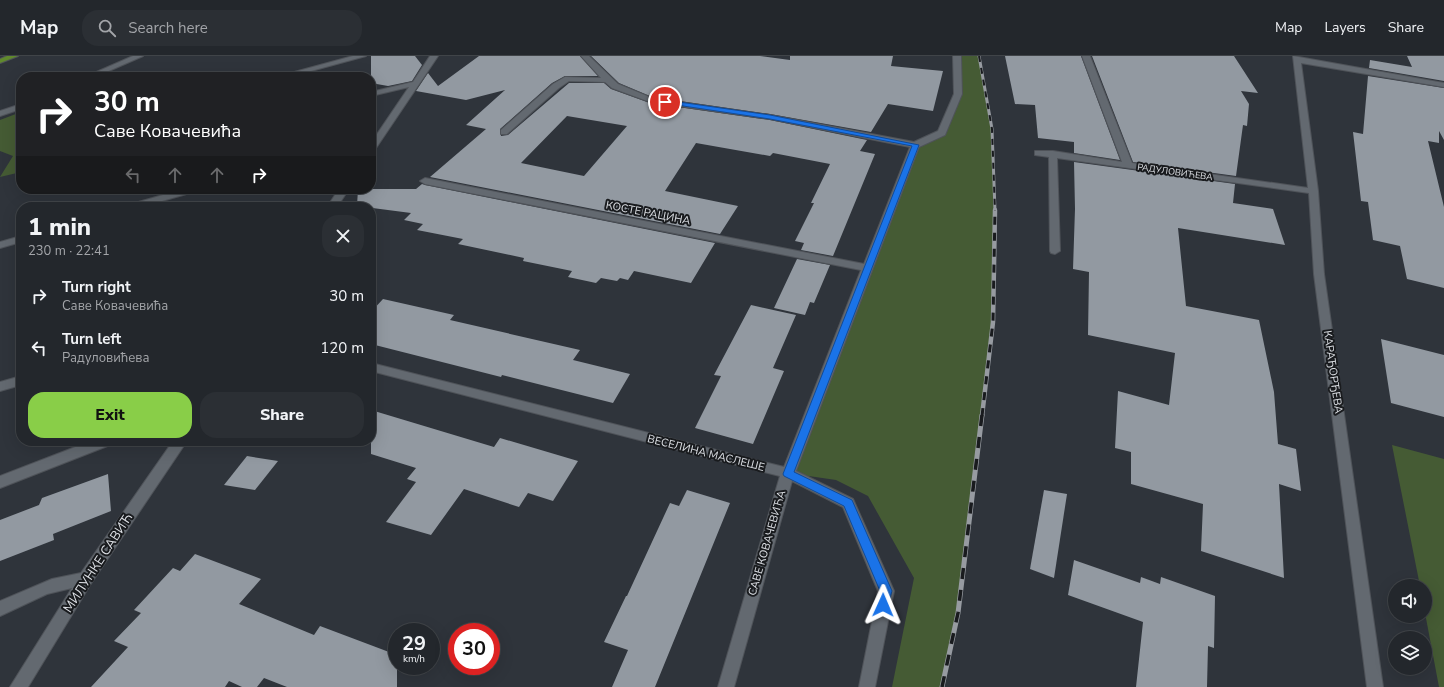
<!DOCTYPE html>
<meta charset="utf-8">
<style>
body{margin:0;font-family:"Nunito Sans",sans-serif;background:#2b2f34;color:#f1f3f6;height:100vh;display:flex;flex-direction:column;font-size:15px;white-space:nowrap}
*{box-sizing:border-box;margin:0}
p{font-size:13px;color:#a3a5a9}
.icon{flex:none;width:22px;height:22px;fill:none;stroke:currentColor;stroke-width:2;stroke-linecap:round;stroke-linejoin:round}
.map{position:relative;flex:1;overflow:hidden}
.sheet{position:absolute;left:16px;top:146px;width:360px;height:244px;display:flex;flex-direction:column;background:#23272c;border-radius:16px;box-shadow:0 4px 16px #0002,0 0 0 1px #404448}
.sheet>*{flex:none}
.top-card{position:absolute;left:16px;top:16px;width:360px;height:122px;border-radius:16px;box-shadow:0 4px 16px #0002,0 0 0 1px #404448;background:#202124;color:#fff;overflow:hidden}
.fabs{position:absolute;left:1388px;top:523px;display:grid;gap:8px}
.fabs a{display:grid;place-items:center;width:44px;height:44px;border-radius:50%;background:#23272c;box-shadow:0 4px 16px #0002,0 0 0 1px #404448;font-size:20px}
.speed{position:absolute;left:388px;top:567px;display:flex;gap:8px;font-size:20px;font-weight:700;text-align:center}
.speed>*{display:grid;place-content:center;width:52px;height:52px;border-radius:50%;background:#23272c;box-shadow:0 4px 16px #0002,0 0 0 1px #404448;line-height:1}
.speed small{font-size:10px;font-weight:400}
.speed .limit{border:6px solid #d22;background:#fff;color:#111}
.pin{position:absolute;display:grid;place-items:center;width:34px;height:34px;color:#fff;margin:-17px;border:2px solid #fff;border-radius:50%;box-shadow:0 1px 4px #0007}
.me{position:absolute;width:44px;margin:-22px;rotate:1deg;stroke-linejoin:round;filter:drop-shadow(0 0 3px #0008)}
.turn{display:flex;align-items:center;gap:14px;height:84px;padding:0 12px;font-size:18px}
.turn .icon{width:52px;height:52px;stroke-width:2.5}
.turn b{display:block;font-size:28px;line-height:34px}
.lanes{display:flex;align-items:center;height:38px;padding:0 12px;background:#0003;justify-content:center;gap:20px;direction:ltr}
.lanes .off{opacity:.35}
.round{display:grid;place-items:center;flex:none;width:42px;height:42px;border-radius:16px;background:#2b2f34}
.overview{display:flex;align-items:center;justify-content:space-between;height:68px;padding:0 12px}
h1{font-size:24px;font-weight:800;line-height:30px}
.cta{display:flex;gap:8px;margin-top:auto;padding:8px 12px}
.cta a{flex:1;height:46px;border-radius:16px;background:#89ce48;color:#111;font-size:16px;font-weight:800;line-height:46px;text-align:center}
.cta a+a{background:#2b2f34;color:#f1f3f6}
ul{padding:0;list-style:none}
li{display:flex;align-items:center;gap:12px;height:52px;padding:0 12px}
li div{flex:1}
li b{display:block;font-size:15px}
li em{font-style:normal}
header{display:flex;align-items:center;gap:24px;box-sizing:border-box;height:56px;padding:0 20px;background:#23272c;border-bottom:1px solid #404448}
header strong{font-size:19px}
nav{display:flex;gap:22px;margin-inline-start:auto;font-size:14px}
.search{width:280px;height:36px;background:#2b2f34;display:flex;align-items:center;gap:10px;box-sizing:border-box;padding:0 14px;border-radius:16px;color:#a3a5a9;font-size:15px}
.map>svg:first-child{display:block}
.green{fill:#455b34}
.building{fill:#9299a1;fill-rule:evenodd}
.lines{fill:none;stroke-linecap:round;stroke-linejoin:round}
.minor-casing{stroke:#4f5359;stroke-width:2}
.major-casing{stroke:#4f5359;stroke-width:2}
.minor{fill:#636970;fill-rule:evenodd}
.major{fill:#60892d;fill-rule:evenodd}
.rail-far2-casing{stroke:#979ba1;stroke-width:3}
.rail-far1-casing{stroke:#979ba1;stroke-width:4.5}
.rail-casing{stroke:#979ba1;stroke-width:5}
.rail-far2{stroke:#191b1e;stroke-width:2;stroke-dasharray:6;stroke-linecap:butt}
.rail-far1{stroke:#191b1e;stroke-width:3;stroke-dasharray:8;stroke-linecap:butt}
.rail{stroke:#191b1e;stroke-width:3.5;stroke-dasharray:11;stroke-linecap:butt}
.route{fill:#1a73e8;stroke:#114b97}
.labels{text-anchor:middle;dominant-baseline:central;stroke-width:4;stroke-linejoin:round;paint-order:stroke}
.far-street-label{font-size:9px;fill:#dee1e6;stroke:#191b1e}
.street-label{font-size:11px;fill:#dee1e6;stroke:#191b1e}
.near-street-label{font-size:13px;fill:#dee1e6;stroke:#191b1e}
</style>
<header>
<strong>Map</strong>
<div class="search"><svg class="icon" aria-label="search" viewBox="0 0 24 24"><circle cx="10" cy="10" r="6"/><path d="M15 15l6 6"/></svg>Search here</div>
<nav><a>Map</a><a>Layers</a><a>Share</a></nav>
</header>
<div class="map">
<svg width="1444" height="631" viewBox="0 0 1444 631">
<rect width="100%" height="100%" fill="#2f343b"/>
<g class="green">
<path d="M957,0H979L992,73L995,152L993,266L958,557L942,631H892L914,522L868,440L836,424L788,417L915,89L942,77L958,38Z"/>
<path d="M21,56V116L0,121L13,100L0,95V64Z"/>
<path d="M1392,389L1444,403V631H1439L1425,557V530H1420Z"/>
</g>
<g class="building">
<path d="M371,0H415L422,9L412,25L388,30L371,27Z"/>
<path d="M479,0H580L598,20H565L552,27L500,73L501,80L508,79L569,27H604L611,33L650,47L770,64L867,84L860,95L875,98L833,200L801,194L804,187L795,185L814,147H811L830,108L773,97L770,100L696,87L665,135L738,150L720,178L430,121L486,73L466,69L505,34L466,44L416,35L428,17L438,30ZM567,60L627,70L584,120L521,107Z"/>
<path d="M591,0H760L790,4V0H893L891,10L943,15L933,55L888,48L871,76L770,58L652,41L619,27Z"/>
<path d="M1005,0H1081L1120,104L1074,97V86L1038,82L1035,49L1015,48Z"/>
<path d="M1092,0H1234L1258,37L1241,35L1249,48L1247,70L1243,69L1236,120L1133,106Z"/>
<path d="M1407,0H1444V25L1369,12L1370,4L1412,11Z"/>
<path d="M1368,20L1444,32V84L1439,75V87L1428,85L1444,151V232L1407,223L1400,190L1373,184L1368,146L1361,145L1353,76L1363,78Z"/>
<path d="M1074,106L1235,128L1233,147L1273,153L1285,189L1178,172L1186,250L1259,264L1274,336L1278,388L1296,393L1301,435L1279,428L1284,522L1201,495L1203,448L1131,428V396L1115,392L1118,335L1169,349L1175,297L1088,279L1089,216L1073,213L1075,153Z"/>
<path d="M422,128L425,129L715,187L691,227L634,215L628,224L620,222L617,225L601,222L596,227L568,221L572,215L523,205L524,202L458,188L463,183L417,174L423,168L404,164L411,157L357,150L358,133H416Z"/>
<path d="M797,203L830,209L814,247L810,246L805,259L774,252Z"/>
<path d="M383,243L454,259L450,264L580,294L573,304L630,318L613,347L502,319L501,321L371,288V256Z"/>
<path d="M751,249L796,259L773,312L784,315L753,388L695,372L721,320L714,319Z"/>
<path d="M1381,283L1444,299V361L1391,347Z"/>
<path d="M371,354L494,391L500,382L578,405L553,445L528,437L519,451L464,433L431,479L386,466L416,426L407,423L416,412L371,398Z"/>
<path d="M247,400L278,405L255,434L224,429Z"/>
<path d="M108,418L111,455L53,478L54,484L0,505V464L39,449L42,442Z"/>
<path d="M687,434L730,447L655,631H612L628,594L604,586L626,540H627L670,447L679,450Z"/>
<path d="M1044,434L1067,438L1054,522L1030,513Z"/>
<path d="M195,498L261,523L239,548L314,579L320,570L397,599V631H287L264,622L257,631H242L229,625L225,631H91L128,591L114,585L141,557L134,554L173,512L180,515Z"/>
<path d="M1074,504L1140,527L1141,521L1160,528L1161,521L1215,540L1214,592L1208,590L1207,631H1136L1143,566L1068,539Z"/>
</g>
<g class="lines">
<g class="minor-casing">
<g id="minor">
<path d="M133,0H143L95,21H85Z"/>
<path d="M353,0H366L289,21H276Z"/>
<path d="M430,0H438L374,95L371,96V87L409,31L371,40V36L413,26Z"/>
<path d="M581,0H589L618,28L652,42L770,59L914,86L938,75L954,38L953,0H961L962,38L945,79L919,91L796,415L853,443L894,535L875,631H859L878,535L843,451L792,425L734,631H718L780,420L371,315V307L784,411L861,214L425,128L420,125L425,122L864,208L910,91L770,63L650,46L612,32L605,26L569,25L559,32L507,78H501V74L553,28L565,21L601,22Z"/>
<path d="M1082,0H1090L1132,107L1308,132L1293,0L1444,27V31L1301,7L1318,135L1324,218L1383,631H1367L1314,218L1309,137L1057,102L1060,195L1055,198L1051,197L1050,195L1049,101L1035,99V95H1053L1122,106Z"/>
<path d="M21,48V53L0,60V55Z"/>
<path d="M184,133H199L197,135L141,151H126L128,149Z"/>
<path d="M339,133H349L337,151H327Z"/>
<path d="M21,180V186L0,192V186Z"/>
<path d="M21,320V329L0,335V326Z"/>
<path d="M91,385H112L110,389L0,432V420Z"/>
<path d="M173,385H187L90,529L28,631H10L72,532L47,538L0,560V545L52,523L81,517Z"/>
</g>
</g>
<g class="major-casing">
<path id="major" d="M7,0H18L0,7V3Z"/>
</g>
<use href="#minor" class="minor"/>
<use href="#major" class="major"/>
<g class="rail-far2-casing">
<path id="rail-far2" d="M979,0L992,73L995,155"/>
</g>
<g class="rail-far1-casing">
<path id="rail-far1" d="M982,360L993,266L995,154"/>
</g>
<g class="rail-casing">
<path id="rail" d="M942,631L958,557L982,359"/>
</g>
<use href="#rail-far2" class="rail-far2"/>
<use href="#rail-far1" class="rail-far1"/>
<use href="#rail" class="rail"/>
</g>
<path class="route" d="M665,44L770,59L919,89L794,416L852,444L892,535L887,553L883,554L879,553L877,549L880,535L844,450L784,420L783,418L912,90L770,63L663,47L662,46Z"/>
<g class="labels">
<g class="far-street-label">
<text transform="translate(1175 116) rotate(8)">РАДУЛОВИЋЕВА</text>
</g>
<g class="street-label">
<text transform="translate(648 157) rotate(11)">КОСТЕ РАЦИНА</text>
<text transform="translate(1333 316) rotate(82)">КАРАЂОРЂЕВА</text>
<text transform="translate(706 397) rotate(14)">ВЕСЕЛИНА МАСЛЕШЕ</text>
<text transform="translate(767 487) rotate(-74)">САВЕ КОВАЧЕВИЋА</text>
</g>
<g class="near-street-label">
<text transform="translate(98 507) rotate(-57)">МИЛУНКЕ САВИЋ</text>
</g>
</g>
</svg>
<div class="fabs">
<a><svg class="icon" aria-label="sound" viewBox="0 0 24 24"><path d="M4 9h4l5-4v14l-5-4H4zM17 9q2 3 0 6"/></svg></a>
<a><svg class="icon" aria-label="layers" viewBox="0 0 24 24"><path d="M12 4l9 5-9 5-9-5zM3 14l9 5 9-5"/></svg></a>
</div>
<div class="speed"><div>29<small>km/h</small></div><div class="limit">30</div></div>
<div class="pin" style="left:665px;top:46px;background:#d93025"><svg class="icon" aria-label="arrive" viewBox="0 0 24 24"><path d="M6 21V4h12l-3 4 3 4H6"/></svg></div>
<svg class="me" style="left:883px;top:549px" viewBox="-20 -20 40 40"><path d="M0-17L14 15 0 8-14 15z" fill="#1a73e8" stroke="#fff" stroke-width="4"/></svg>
<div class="top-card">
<div class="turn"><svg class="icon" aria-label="right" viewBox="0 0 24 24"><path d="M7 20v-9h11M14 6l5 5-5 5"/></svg><div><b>30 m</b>Саве Ковачевића</div></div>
<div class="lanes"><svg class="icon off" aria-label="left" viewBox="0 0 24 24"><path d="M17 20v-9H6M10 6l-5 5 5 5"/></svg><svg class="icon off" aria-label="ahead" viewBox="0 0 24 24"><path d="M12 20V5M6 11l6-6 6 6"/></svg><svg class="icon off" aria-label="ahead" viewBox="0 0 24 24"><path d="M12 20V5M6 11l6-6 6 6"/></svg><svg class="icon" aria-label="right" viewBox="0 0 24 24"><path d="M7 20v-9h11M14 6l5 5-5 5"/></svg></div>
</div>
<section class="sheet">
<div class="overview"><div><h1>1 min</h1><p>230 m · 22:41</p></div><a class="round"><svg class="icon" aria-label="close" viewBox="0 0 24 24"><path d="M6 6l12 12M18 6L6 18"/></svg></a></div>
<ul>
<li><svg class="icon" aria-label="right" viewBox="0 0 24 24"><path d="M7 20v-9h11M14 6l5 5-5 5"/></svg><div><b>Turn right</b><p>Саве Ковачевића</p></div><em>30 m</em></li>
<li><svg class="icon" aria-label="left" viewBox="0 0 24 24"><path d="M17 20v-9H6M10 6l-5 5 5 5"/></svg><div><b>Turn left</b><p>Радуловићева</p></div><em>120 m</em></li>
</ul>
<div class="cta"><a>Exit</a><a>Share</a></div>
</section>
</div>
